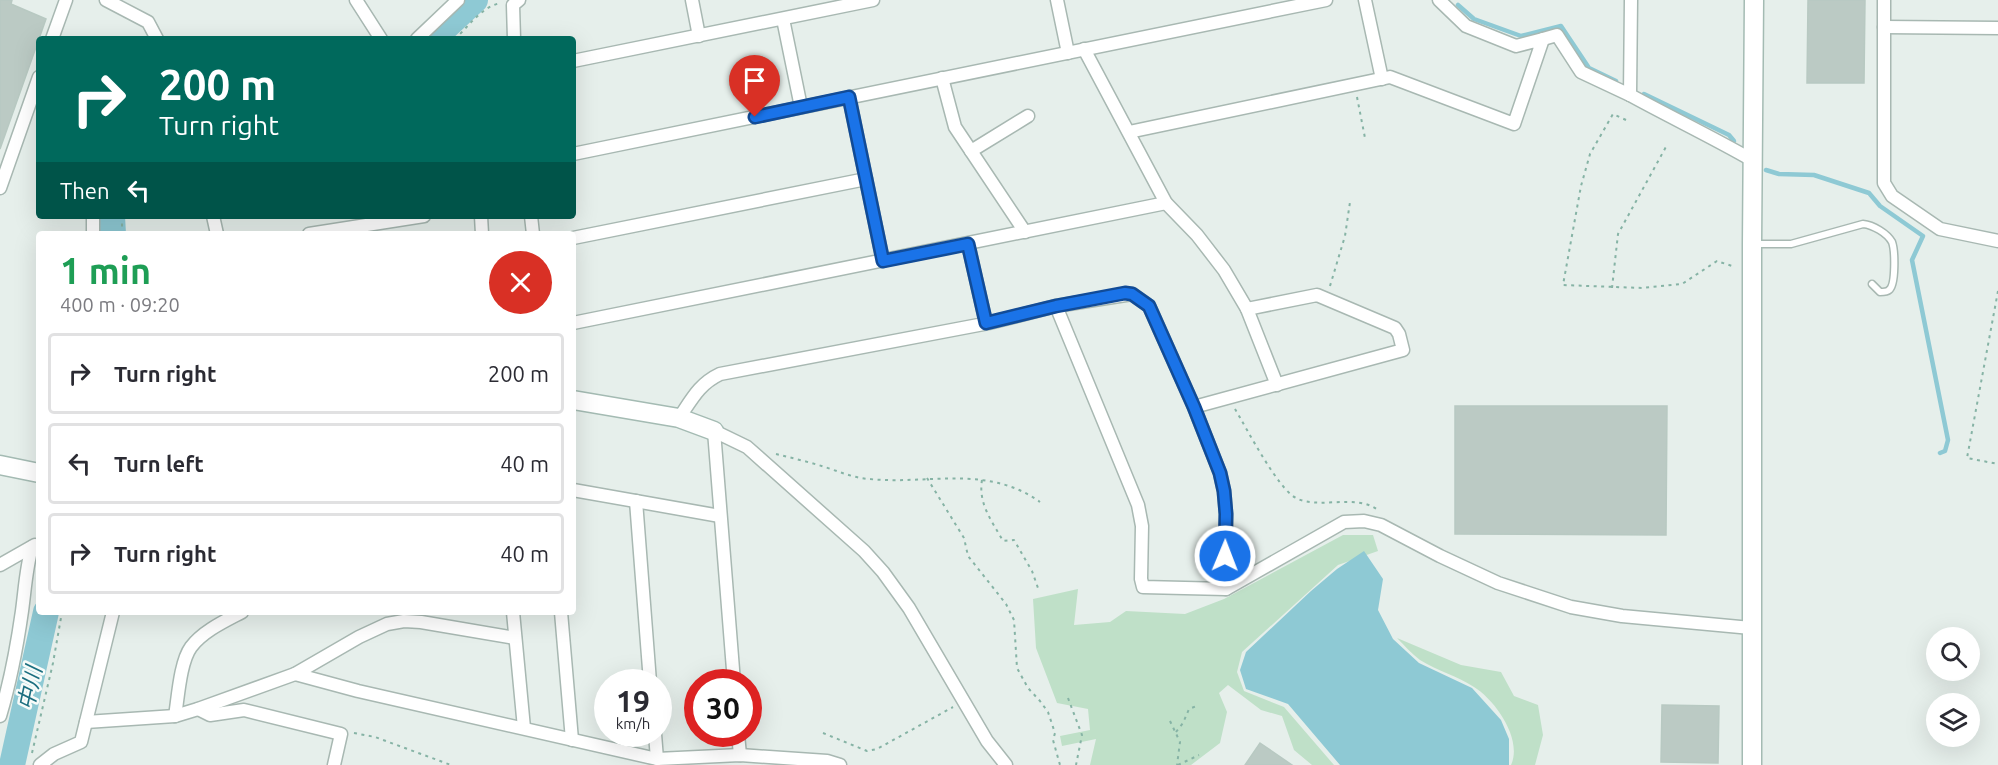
<!DOCTYPE html>
<meta charset="utf-8">
<style>
body{margin:0;font-family:Ubuntu,"Noto Sans JP",sans-serif;background:#f2f2f3;color:#2b2b33;height:100vh;display:flex;flex-direction:column;font-size:22px;white-space:nowrap}
*{box-sizing:border-box;margin:0}
p{font-size:20px;color:#7c7c81}
.icon{flex:none;width:33px;height:33px;fill:none;stroke:currentColor;stroke-width:2;stroke-linecap:round;stroke-linejoin:round}
.map{position:relative;flex:1;overflow:hidden}
.sheet{position:absolute;left:36px;top:231px;width:540px;height:384px;display:flex;flex-direction:column;background:#fff;border-radius:6px;box-shadow:0 6px 24px #0002}
.sheet>*{flex:none}
.top-card{position:absolute;left:36px;top:36px;width:540px;height:183px;border-radius:6px;box-shadow:0 6px 24px #0002;background:#00695c;color:#fff;overflow:hidden}
.controls{position:absolute;left:1926px;top:627px;display:grid;gap:12px}
.controls a{display:grid;place-items:center;width:54px;height:54px;border-radius:50%;background:#fff;box-shadow:0 6px 24px #0002;font-size:30px}
.speed{position:absolute;left:594px;top:669px;display:flex;gap:12px;font-size:30px;font-weight:700;text-align:center}
.speed>*{display:grid;place-content:center;width:78px;height:78px;border-radius:50%;background:#fff;box-shadow:0 6px 24px #0002;line-height:1}
.speed small{font-size:15px;font-weight:400}
.speed .limit{border:9px solid #d22;background:#fff;color:#111}
.pin{position:absolute;display:grid;place-items:center;width:51px;height:51px;color:#fff;margin:-62px -26px;border-radius:50% 50% 50% 0;rotate:-45deg;box-shadow:0 0 6px #0007}
.pin .icon{rotate:45deg}
.me{position:absolute;width:66px;margin:-33px;rotate:1deg;stroke-linejoin:round;filter:drop-shadow(0 0 4px #0008)}
.turn{display:flex;align-items:center;gap:21px;height:126px;padding:0 24px;font-size:27px}
.turn .icon{width:78px;height:78px;stroke-width:2.5}
.turn b{display:block;font-size:42px;line-height:51px}
.then{display:flex;align-items:center;height:57px;padding:0 24px;background:#0003;gap:12px;font-size:22px}
.round{display:grid;place-items:center;flex:none;width:63px;height:63px;border-radius:32px;background:#f2f2f3}
.overview{display:flex;align-items:center;justify-content:space-between;height:102px;padding:0 24px}
h1{font-size:36px;font-weight:600;line-height:45px;color:#1e9e55}
ul{padding:0;list-style:none}
li{display:flex;align-items:center;gap:18px;height:81px;margin:0 12px 9px;padding:0 12px;border:3px solid #e1e1e2;border-radius:6px}
li div{flex:1}
li b{display:block;font-size:22px}
li em{font-style:normal}
.map>svg:first-child{display:block}
.green{fill:#bfe0c8}
.water{fill:#8ec9d4}
.lines{fill:none;stroke-linecap:round;stroke-linejoin:round}
.stream{stroke:#8ec9d4;stroke-width:4.5}
.river{stroke:#8ec9d4;stroke-width:26}
.building{fill:#bbcac4;stroke:#b8c9c2;stroke-width:1.5}
.lane-casing{stroke:#a8b8b2;stroke-width:9}
.street-casing{stroke:#a8b8b2;stroke-width:15}
.secondary-casing{stroke:#a4bbb3;stroke-width:21}
.path{stroke:#86b3a5;stroke-width:2;stroke-dasharray:3 4.5;stroke-linecap:butt}
.lane{stroke:#fff;stroke-width:6}
.street{stroke:#fff;stroke-width:12}
.secondary{stroke:#fff;stroke-width:18}
.route-casing{stroke:#114b97;stroke-width:15}
.route{stroke:#1a73e8;stroke-width:10}
.labels{text-anchor:middle;dominant-baseline:central;stroke-width:5;stroke-linejoin:round;paint-order:stroke}
.water-label{font-size:22px;font-style:italic;fill:#1c6f80;stroke:#f7fbf9}
</style>
<div class="map">
<svg width="1998" height="765" viewBox="0 0 1998 765">
<rect width="100%" height="100%" fill="#e6efeb"/>
<g class="green">
<path d="M1343,535H1373L1378,551L1338,565L1242,652L1237,672L1244,691L1284,707L1334,765H1312L1294,750L1282,716L1261,710L1228,685L1219,693L1227,712L1220,743L1191,765H1090L1096,739L1062,746L1060,736L1090,730L1088,709L1057,703L1036,648L1033,599L1078,589L1074,625L1110,622L1126,611L1185,614L1224,599Z"/>
<path d="M1397,638L1461,665L1501,672L1514,696L1538,705L1543,735L1535,765H1511C1523,739 1495,700 1474,687C1458,676 1437,671 1420,660C1412,654 1404,645 1397,638Z"/>
</g>
<path class="water" d="M1364,551L1383,579L1378,610L1393,639L1419,663L1472,688L1501,720L1509,739V765H1340L1288,704L1246,689L1240,670L1246,652L1311,591L1337,569Z"/>
<g class="lines">
<g class="stream">
<path d="M1458,5L1474,19L1521,36L1561,26L1589,68L1616,81"/>
<path d="M1644,94L1729,135L1734,141"/>
<path d="M1766,170L1779,174L1814,175L1869,193L1880,206L1923,236L1912,260L1948,440L1945,451L1940,453"/>
</g>
<g class="river">
<path d="M433,39L475,0"/>
<path d="M112,216L113,234"/>
<path d="M12,765L46,612"/>
</g>
</g>
<g class="building">
<path d="M0,0H12L11,4L46,19L0,149Z"/>
<path d="M1808,0H1865L1864,83H1807Z"/>
<path d="M1455,406H1667L1666,535L1455,534Z"/>
<path d="M1662,705L1719,706L1718,763L1661,762Z"/>
<path d="M1260,743L1292,765H1245Z"/>
</g>
<g class="lines">
<g class="lane-casing">
<path id="lane" d="M1754,244H1791L1863,224C1873,225 1887,233 1892,242C1895,250 1896,285 1889,290C1887,292 1883,292 1880,292L1872,284"/>
</g>
<g class="street-casing">
<g id="street">
<path d="M106,0L148,22L157,39"/>
<path d="M356,0L381,39"/>
<path d="M692,0L699,36"/>
<path d="M1057,0L1068,53"/>
<path d="M1365,0L1382,79"/>
<path d="M1631,0L1630,95C1670,117 1712,137 1752,160"/>
<path d="M1884,0V183L1892,196L1940,229L1998,241"/>
<path d="M783,19L801,107"/>
<path d="M1884,27L1998,28"/>
<path d="M52,39L66,0"/>
<path d="M417,39L458,0"/>
<path d="M514,39L513,5L519,0"/>
<path d="M1543,39L1557,35L1581,72L1630,95"/>
<path d="M1084,49L1166,203L1197,235L1224,270L1247,309L1317,295L1395,328L1399,334L1403,350L1194,407"/>
<path d="M573,61L873,0"/>
<path d="M942,78L955,127L1025,232"/>
<path d="M849,97L883,261"/>
<path d="M1129,132L1390,77L1514,124L1543,39L1516,46L1466,26L1439,0"/>
<path d="M971,151L1028,116"/>
<path d="M573,154L1326,0"/>
<path d="M0,188L39,77"/>
<path d="M213,216L217,234"/>
<path d="M481,216L482,234"/>
<path d="M531,216L533,234"/>
<path d="M93,234V216"/>
<path d="M309,234L424,216"/>
<path d="M573,238L866,179"/>
<path d="M968,244L986,323"/>
<path d="M1056,306L1138,505L1142,526L1141,579L1143,587L1226,589L1344,522L1364,521L1381,525L1440,556L1498,583L1571,607L1622,616L1751,628"/>
<path d="M1247,309L1277,385"/>
<path d="M573,323L1166,203"/>
<path d="M679,418C692,399 699,384 720,374L989,323L1056,306L1132,294L1149,306L1194,407L1220,473L1224,491L1226,514V589"/>
<path d="M573,490L720,516"/>
<path d="M636,501L650,682"/>
<path d="M0,565L35,545"/>
<path d="M513,612L524,728"/>
<path d="M561,612L572,740"/>
<path d="M295,674L358,691L657,759L740,755L827,761L840,765"/>
<path d="M734,682L714,431L747,447L864,551L883,572L909,608L987,741L1006,765"/>
<path d="M198,709L210,715L244,710L341,734L334,765"/>
<path d="M0,716C10,683 17,646 22,611C25,589 26,568 32,547"/>
<path d="M175,716C178,698 180,662 191,647C203,631 225,621 242,612"/>
<path d="M86,722L175,716L198,709L295,674L359,637L387,624L404,621L421,622L515,638"/>
<path d="M655,734L657,759"/>
<path d="M738,734L740,755"/>
<path d="M40,765L54,754L81,742L113,612"/>
</g>
</g>
<g class="secondary-casing">
<g id="secondary">
<path d="M573,400L679,418L714,431"/>
<path d="M0,465L39,473"/>
<path d="M1752,765V244L1754,0"/>
</g>
</g>
<g class="path">
<path d="M455,39C468,27 482,6 501,3"/>
<path d="M1357,97L1365,138"/>
<path d="M1626,120L1613,114L1590,154L1581,186L1563,285L1642,288L1682,284L1717,261L1735,267"/>
<path d="M122,234V216"/>
<path d="M1330,286L1345,236L1350,202"/>
<path d="M1612,288L1618,234L1667,145"/>
<path d="M1998,291L1967,458L1998,464"/>
<path d="M1235,409C1247,429 1278,489 1296,498C1319,510 1355,493 1378,510"/>
<path d="M776,454C792,458 809,462 825,467C840,472 854,478 869,479C928,485 987,464 1040,502"/>
<path d="M927,478L964,538L968,556L1006,604L1014,620L1017,668L1028,688L1040,701L1048,712L1055,733L1053,740L1060,765"/>
<path d="M982,480C978,504 992,521 1003,541L1014,540L1032,571L1038,588"/>
<path d="M1068,698L1082,735L1076,765"/>
<path d="M1170,721L1180,742L1177,765"/>
<path d="M1176,732L1183,723L1189,709L1199,705"/>
<path d="M354,733L375,737L451,765"/>
<path d="M823,733L867,751L877,749L953,707"/>
<path d="M32,753L53,663L62,612"/>
<path d="M1178,765L1199,755"/>
</g>
<use href="#lane" class="lane"/>
<use href="#street" class="street"/>
<use href="#secondary" class="secondary"/>
</g>
<g class="lines">
<g class="route-casing">
<path id="route" d="M755,117L849,97L883,261L968,244L986,323L1056,306L1125,293L1132,294L1149,306L1194,407L1220,473L1224,491L1226,514L1225,556"/>
</g>
<use href="#route" class="route"/>
</g>
<g class="labels">
<g class="water-label">
<text transform="translate(29 688) rotate(-78)">中川</text>
</g>
</g>
</svg>
<div class="controls">
<a><svg class="icon" aria-label="search" viewBox="0 0 24 24"><circle cx="10" cy="10" r="6"/><path d="M15 15l6 6"/></svg></a>
<a><svg class="icon" aria-label="layers" viewBox="0 0 24 24"><path d="M12 4l9 5-9 5-9-5zM3 14l9 5 9-5"/></svg></a>
</div>
<div class="speed"><div>19<small>km/h</small></div><div class="limit">30</div></div>
<div class="pin" style="left:755px;top:117px;background:#d93025"><svg class="icon" aria-label="arrive" viewBox="0 0 24 24"><path d="M6 21V4h12l-3 4 3 4H6"/></svg></div>
<svg class="me" style="left:1225px;top:556px" viewBox="-20 -20 40 40"><circle r="17" fill="#1a73e8" stroke="#fff" stroke-width="3"/><path d="M0-11L8 9 0 5-8 9z" fill="#fff"/></svg>
<div class="top-card">
<div class="turn"><svg class="icon" aria-label="right" viewBox="0 0 24 24"><path d="M7 20v-9h11M14 6l5 5-5 5"/></svg><div><b>200 m</b>Turn right</div></div>
<div class="then">Then<svg class="icon" aria-label="left" viewBox="0 0 24 24"><path d="M17 20v-9H6M10 6l-5 5 5 5"/></svg></div>
</div>
<section class="sheet">
<div class="overview"><div><h1>1 min</h1><p>400 m · 09:20</p></div><a class="round" style="background:#d93025;color:#fff"><svg class="icon" aria-label="close" viewBox="0 0 24 24"><path d="M6 6l12 12M18 6L6 18"/></svg></a></div>
<ul>
<li><svg class="icon" aria-label="right" viewBox="0 0 24 24"><path d="M7 20v-9h11M14 6l5 5-5 5"/></svg><div><b>Turn right</b></div><em>200 m</em></li>
<li><svg class="icon" aria-label="left" viewBox="0 0 24 24"><path d="M17 20v-9H6M10 6l-5 5 5 5"/></svg><div><b>Turn left</b></div><em>40 m</em></li>
<li><svg class="icon" aria-label="right" viewBox="0 0 24 24"><path d="M7 20v-9h11M14 6l5 5-5 5"/></svg><div><b>Turn right</b></div><em>40 m</em></li>
</ul>
</section>
</div>
